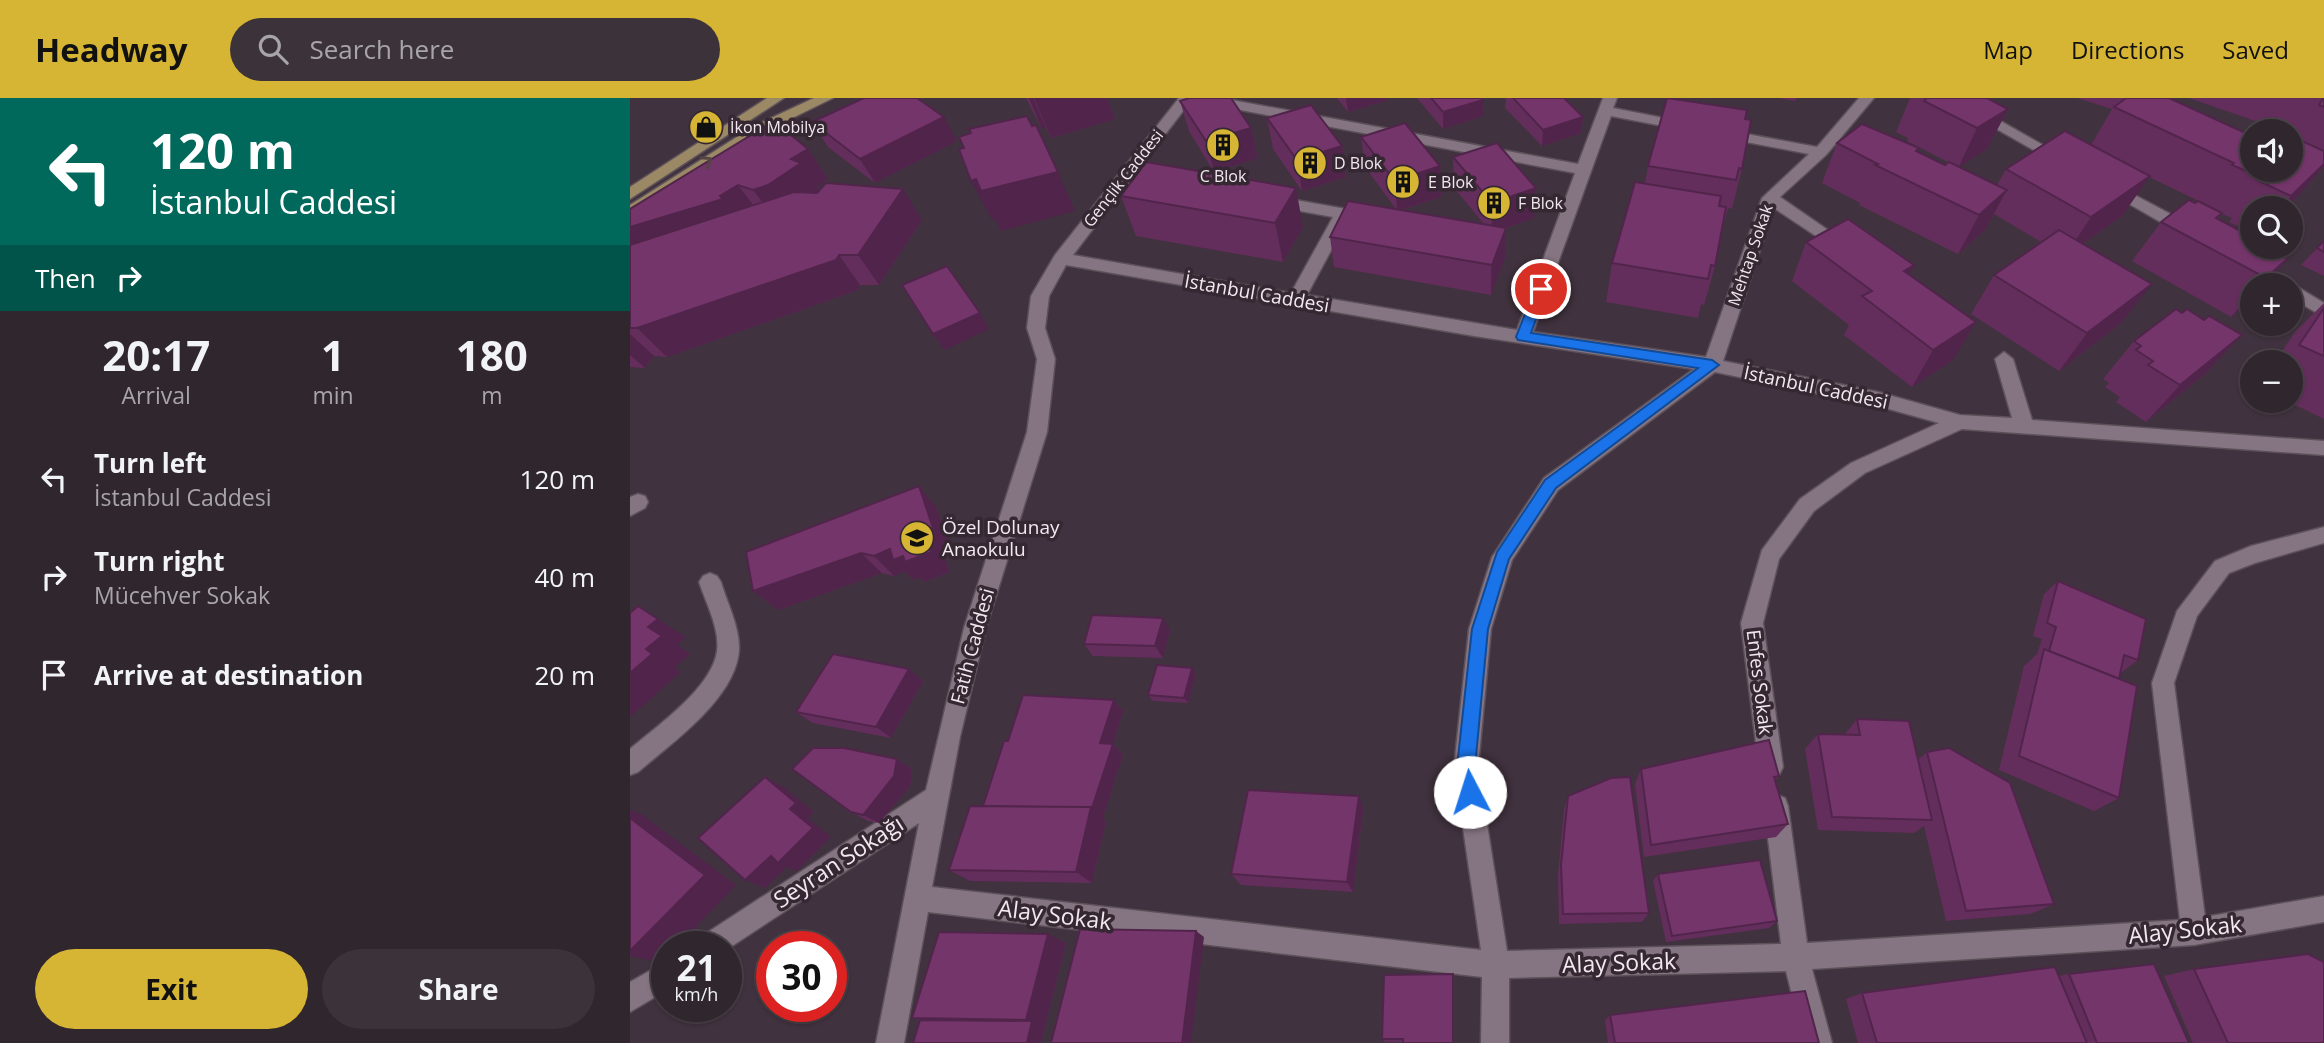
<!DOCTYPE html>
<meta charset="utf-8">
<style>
body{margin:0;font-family:"Open Sans",sans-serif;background:#3c323a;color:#f1f3f6;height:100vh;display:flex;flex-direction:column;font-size:26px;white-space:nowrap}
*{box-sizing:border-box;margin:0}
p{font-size:23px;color:#a8a5aa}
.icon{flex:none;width:38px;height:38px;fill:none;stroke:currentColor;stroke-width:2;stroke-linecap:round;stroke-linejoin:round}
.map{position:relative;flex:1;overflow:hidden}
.sheet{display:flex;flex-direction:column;background:#30262e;width:630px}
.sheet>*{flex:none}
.banner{background:#00695c;color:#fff;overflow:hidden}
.tools{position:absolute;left:1610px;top:21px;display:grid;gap:14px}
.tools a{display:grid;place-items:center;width:63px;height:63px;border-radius:50%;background:#30262e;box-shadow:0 2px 5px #0004,0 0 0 2px #4b434a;font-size:35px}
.speed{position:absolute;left:21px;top:833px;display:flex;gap:14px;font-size:35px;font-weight:700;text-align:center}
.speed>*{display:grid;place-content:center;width:91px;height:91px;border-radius:50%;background:#30262e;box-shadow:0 2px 5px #0004,0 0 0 2px #4b434a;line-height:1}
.speed small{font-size:18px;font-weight:400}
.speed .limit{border:10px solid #d22;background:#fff;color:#111}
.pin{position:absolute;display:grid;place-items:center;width:60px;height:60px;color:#fff;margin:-30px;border:4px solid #fff;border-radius:50%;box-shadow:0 2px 7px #0007}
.me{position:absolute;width:77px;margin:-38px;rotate:355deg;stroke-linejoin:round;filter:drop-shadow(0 0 5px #0008)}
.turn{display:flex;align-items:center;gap:24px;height:147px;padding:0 35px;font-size:32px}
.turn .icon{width:91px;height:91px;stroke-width:2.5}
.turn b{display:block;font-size:49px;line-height:60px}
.then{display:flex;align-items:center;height:66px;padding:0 35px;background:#0003;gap:14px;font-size:26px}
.eta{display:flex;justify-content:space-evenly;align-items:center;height:119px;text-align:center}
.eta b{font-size:42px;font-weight:700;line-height:49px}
.action{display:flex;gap:14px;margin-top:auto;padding:14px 35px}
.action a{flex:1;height:80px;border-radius:42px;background:#d7b534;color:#111;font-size:28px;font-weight:700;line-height:80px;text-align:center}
.action a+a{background:#3c323a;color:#f1f3f6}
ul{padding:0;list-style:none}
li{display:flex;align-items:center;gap:21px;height:98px;padding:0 35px}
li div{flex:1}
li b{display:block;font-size:26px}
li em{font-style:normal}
header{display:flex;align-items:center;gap:42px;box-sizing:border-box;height:98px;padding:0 35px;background:#d7b534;color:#111}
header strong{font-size:33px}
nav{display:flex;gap:38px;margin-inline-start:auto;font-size:24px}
.search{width:490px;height:63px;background:#3c323a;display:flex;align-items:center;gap:18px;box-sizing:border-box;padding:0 24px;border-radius:38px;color:#a8a5aa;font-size:26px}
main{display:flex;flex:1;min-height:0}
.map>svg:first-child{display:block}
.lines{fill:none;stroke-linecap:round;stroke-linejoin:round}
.minor-casing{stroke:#5c5059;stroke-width:3}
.major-casing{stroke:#5c5059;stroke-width:3}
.minor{fill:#857582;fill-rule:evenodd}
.major{fill:#9b8965;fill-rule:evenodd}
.wall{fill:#642e5c}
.shaded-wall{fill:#51254b}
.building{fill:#74356b;stroke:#51254b;stroke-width:2}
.oneway{stroke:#544542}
.route{fill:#1a73e8;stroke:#114b97;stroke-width:2}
.labels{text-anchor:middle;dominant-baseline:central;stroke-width:7;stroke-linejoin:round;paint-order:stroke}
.far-poi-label{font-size:16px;fill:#f2e8ef;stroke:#362833;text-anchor:start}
.far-street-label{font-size:16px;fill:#f2e8ef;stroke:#362833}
.street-label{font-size:19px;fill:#f2e8ef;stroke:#362833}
.poi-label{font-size:19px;fill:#f2e8ef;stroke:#362833;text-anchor:start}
.near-street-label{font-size:23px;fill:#f2e8ef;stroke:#362833}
</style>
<header>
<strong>Headway</strong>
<div class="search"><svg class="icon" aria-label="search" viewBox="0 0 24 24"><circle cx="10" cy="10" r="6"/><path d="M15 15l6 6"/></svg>Search here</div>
<nav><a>Map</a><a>Directions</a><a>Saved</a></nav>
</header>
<main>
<section class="sheet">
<div class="banner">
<div class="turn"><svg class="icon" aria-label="left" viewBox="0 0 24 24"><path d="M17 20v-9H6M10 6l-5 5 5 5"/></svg><div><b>120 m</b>İstanbul Caddesi</div></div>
<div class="then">Then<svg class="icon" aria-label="right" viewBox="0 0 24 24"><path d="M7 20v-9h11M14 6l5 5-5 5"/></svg></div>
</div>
<div class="eta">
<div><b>20:17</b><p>Arrival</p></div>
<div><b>1</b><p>min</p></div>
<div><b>180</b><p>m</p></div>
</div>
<ul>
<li><svg class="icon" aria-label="left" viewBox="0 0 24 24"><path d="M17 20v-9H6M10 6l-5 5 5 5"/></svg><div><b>Turn left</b><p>İstanbul Caddesi</p></div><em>120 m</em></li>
<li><svg class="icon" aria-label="right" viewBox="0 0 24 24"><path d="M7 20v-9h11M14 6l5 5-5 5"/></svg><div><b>Turn right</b><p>Mücehver Sokak</p></div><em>40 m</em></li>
<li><svg class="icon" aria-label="arrive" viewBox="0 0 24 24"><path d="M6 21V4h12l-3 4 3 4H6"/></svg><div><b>Arrive at destination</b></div><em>20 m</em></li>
</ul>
<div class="action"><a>Exit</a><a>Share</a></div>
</section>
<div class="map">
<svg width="1694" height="945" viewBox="0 0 1694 945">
<rect width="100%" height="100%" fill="#40323e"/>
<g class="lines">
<g class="minor-casing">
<g id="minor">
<path d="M549,0H563L443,157L661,195L703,119L637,107L635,103L643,98L739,115L747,120L739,125L718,121L677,197L887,232L945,75L579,6L574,5L573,0H591L948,66L973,0H987L983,10L1064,26L1066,29L1059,33L981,18L903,234L1076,259L1132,100L1179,56L1090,39L1083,35L1090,31L1187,49L1229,0H1244L1196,57L1150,99L1224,150L1222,154H1210L1144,110L1093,263L1248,294L1330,317L1382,320L1365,261L1374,254L1383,261L1402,322L1694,343V357L1332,331L1235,375L1184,413L1149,461L1133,525L1153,669L1149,677L1141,680L1133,677L1129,669L1111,525L1132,452L1170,401L1221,365L1309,325L1248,308L1085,274L928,392L882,462L861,531L848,669L877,853L1151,846L1134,708L1137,700L1146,696L1155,700L1158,708L1177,845L1550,822L1522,585L1547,513L1585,463L1621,448L1694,429V445L1625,465L1599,475L1567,518L1544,585L1575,819L1694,798V824L1564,847L1182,871L1202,945H1174L1156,873L879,880V945H851L852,879L298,814L274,945H246L289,725L96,852V849H65L69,840L296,692L334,530L397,334L407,261L397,230L401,198L425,157ZM436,167L844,238L1064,271L914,380L862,459L839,531L824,669L851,852L302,789L330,639L356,530L417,334L425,261L415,230L419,198Z"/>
<path d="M1312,0H1330L1441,63L1438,66H1428Z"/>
<path d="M1480,84L1565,129L1567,133L1559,138L1553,137L1475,92L1472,89Z"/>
<path d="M1618,159L1694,205V219L1661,200V187H1641L1612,169L1610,165Z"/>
<path d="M8,396L15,398L18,404L15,410L0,418V399Z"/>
<path d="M80,475L87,478L91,484C97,505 110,529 109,552C106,600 42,645 8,674L0,677V651C27,628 82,590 87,553C90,531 76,505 69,484L73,478Z"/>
<path d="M37,863V892L0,914V884Z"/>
</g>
</g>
<g class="major-casing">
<g id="major">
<path d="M137,0H154L0,101V89Z"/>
<path d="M184,0H203L134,34L0,119V107L124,28Z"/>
</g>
</g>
<use href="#minor" class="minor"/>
<use href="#major" class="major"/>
</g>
<g class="wall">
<path d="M396,0H477L485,21L421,40L416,30L412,31Z"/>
<path d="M707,0H758V2L718,14Z"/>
<path d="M787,0H852L853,18L813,31Z"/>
<path d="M876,0H934L953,19L951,35L912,48L875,10Z"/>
<path d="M1149,0H1167L1165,3Z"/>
<path d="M1280,0H1357L1378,11L1357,51L1329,69L1367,87L1376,71L1461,47L1482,11L1447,0H1539L1622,72L1662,38L1663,37L1661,36V33H1654L1559,0H1694V68L1669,97L1655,110H1622V135L1599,124L1602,120L1592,116L1588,121L1657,161L1634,187H1622V200L1601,219L1502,163L1531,124L1565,105H1573L1519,79L1492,118L1452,146L1491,225L1429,273L1341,216L1364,177L1411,144L1364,116L1355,132L1328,156L1229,107L1230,105L1192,85L1207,45L1287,53L1315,67L1318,64L1277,43L1278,40L1266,34Z"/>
<path d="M550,3L621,30L628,60L584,74L559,33Z"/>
<path d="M637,20L712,48L716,79L672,93L643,51Z"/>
<path d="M1115,21L1112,71L1102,111L1098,110L1095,122L1094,121L1085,168L1074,207L1071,206L1068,220L976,204L982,165L1015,86L1018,68Z"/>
<path d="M182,24L327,43L245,85L198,49Z"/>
<path d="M731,39L810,68L811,99L771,112L854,126L824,90L823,59L906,90L904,120L876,130L875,160L861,197L704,169L700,139L766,111L735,69Z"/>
<path d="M178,51L198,81L187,89L190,92L292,122L249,187H230L228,192L37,259L24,258L15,270L0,269V111Z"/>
<path d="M491,98L673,129L653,164L506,138Z"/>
<path d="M1694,143V178L1671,167Z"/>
<path d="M1176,144L1279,177L1323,262L1282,289L1214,237L1219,227L1162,183Z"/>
<path d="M1694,205V321L1657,303H1661V264H1645L1665,234Z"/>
<path d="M1504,243L1576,275L1516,324L1486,304L1490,299L1475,289L1479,285L1473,281Z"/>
<path d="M306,409L321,450L313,453L319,474L294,484L290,479L283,482L275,473L264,478L252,475L148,512L123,493Z"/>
<path d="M1428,483L1508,562L1492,574H1490L1489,581V700L1464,713L1369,672L1394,568L1407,556L1412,541L1403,538L1414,496Z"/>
<path d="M540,532L533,560L463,558L454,546Z"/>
<path d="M279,571L293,583L261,640L183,625L166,614Z"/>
<path d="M566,576L558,605L523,603L518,597Z"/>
<path d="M484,602L493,613L483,646L493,656L473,719L476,723L462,785L340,783L319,772L353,708L378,643Z"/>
<path d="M1227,621L1288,662L1297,654L1424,806L1400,816L1316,823L1294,728L1284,735L1188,732L1175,651L1188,636L1214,637Z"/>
<path d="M267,661L282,671L280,688L249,725L238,723L221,714Z"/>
<path d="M1011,671L1149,678L1145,683L1158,726L1146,739L1014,759L1005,686Z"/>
<path d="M938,698L1019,815L1012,824L929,826L928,778L934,711Z"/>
<path d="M733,711L723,794L611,787L601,776Z"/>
<path d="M1028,776L1147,823L1139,830L1036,844L1023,783Z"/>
<path d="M436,845L411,945H283L290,922L282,920Z"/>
<path d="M1564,871L1694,945H1563L1534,878Z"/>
<path d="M823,876L824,881L773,944H755L752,941Z"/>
<path d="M1439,876L1559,945H1228L1216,901L1232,895L1429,878Z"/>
<path d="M980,917L1189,945H978L975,922Z"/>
</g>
<g class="shaded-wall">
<path d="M399,0H403L416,30L412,31Z"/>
<path d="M404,0H477L485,21L421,40Z"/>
<path d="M716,0H758V2L718,14Z"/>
<path d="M853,2V18L813,31V14Z"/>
<path d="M1378,11L1357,51L1328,70L1347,30Z"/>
<path d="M314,19L327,43L245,85L230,61Z"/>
<path d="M953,19L951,35L912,48L913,32Z"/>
<path d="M621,30L628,60L584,74L576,43Z"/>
<path d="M712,48L716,79L672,93L667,62Z"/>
<path d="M178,51L198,81L187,89L192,96L146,122L123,92L161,61Z"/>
<path d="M1694,66V68L1669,97L1655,110H1651L1661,98Z"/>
<path d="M810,68L811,99L767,113L765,83Z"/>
<path d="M428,74L445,113L371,133L365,121L362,122L341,83L346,81Z"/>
<path d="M1520,78L1492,118L1435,158L1461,119Z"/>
<path d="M108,87L131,117L16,162L0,145V129L90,98Z"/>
<path d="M666,90L673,129L653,164L645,125Z"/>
<path d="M906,90L904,120L876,130L875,160L861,197L862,105Z"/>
<path d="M273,91L292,122L249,187L228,157Z"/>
<path d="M1377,92L1355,132L1328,156L1349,117Z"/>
<path d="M209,157L230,187L228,192L37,259L7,230Z"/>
<path d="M1657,161L1634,187H1630L1636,180Z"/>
<path d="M1284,167L1265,206L1274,173Z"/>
<path d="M1522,186L1491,225L1429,273L1457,235Z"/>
<path d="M1622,195V200L1601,219Z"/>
<path d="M350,215L359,231L314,252L303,236Z"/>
<path d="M1346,224L1323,262L1282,289L1303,252Z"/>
<path d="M0,236L24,258L15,270L0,257Z"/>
<path d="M1612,237L1576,275L1516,324L1550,287Z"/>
<path d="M289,388L306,409L321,450L313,453L319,474L294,484L290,479L283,482L275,473L264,478L244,458L295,433Z"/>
<path d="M231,455L252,475L148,512L123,493Z"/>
<path d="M8,508L56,539L47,547L60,556L45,569L51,574L0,619V575L16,551Z"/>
<path d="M533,520L540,532L533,560L525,548Z"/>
<path d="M562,570L566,576L558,605L554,600Z"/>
<path d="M279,571L293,583L261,640L246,629Z"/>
<path d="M484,602L493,613L480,656L470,645Z"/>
<path d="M483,646L493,656L473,719L476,723L462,785L446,774L461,709Z"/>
<path d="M267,661L282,671L280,688L249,725L233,717Z"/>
<path d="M135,679L154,689L184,714L178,720L201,739L167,773L157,769L135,790L115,782L160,711Z"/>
<path d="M729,698L733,711L723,794L717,784Z"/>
<path d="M0,712L11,716L106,787L47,849H37V859L32,865L0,858Z"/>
<path d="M566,833L574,839L561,945H552Z"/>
<path d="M418,836L436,845L411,945H397L402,923L396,922Z"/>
</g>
<g class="building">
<path d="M234,0H287L314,19L230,61L182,24Z"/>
<path d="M559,0H601L621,30L576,43L550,3Z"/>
<path d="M801,0H852L853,2L813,14Z"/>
<path d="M883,0H934L953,19L913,32Z"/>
<path d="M1037,0L1117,12L1115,21L1121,22L1112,71L1109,70L1106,82L1018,68Z"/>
<path d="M1294,0H1357L1378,11L1347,30L1294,3L1296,1Z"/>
<path d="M1496,0H1539L1622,38V72H1661V38L1694,53V66L1661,98L1631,84L1635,81L1602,67L1604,65L1484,9Z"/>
<path d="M1693,0H1694V9L1689,7Z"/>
<path d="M681,7L712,48L667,62L637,20Z"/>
<path d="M397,18L402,28L406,27L428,74L351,93L346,81L341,83L329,51L334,50L329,39L341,35L339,31Z"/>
<path d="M775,25L810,68L765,83L731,39Z"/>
<path d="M139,26L155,32L178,51L161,61L171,65L138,87L123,92L108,87L90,98L93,101L0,129V111Z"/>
<path d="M1232,26L1289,50L1286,53L1315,67L1319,64L1377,92L1349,117L1245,67L1248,66L1207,45Z"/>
<path d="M1435,33L1520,78L1461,119L1376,71Z"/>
<path d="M867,45L906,90L862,105L823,59Z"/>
<path d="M516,64L666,90L645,125L491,98Z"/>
<path d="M1005,84L1091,98L1089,108L1096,109L1085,168L1081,167L1078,181L982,165Z"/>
<path d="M196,85L273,91L228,157H209L206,162L7,230H0V147L164,94L187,95Z"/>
<path d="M1559,102L1565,105L1568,103L1592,115L1586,120L1622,139V149H1654L1656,150L1648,156L1657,161L1636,180L1531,124Z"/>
<path d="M718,103L876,130L862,167L700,139Z"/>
<path d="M1218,121L1284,167L1274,173L1346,224L1303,252L1232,198L1242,193L1176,144Z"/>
<path d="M1429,132L1522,186L1457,235L1364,177Z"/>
<path d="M1694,143V154L1687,150Z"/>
<path d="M317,168L350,215L303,236L272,187Z"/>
<path d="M1694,210V258L1669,247Z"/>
<path d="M1546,211L1552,215L1557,211L1574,222L1579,218L1612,237L1550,287L1518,267L1523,263L1506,252L1511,248L1504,243Z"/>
<path d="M289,388L303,430L295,433L301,454L275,464L273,458L263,462L260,451L244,458L231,455L123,493L116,454Z"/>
<path d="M1428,483L1516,521L1508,562L1494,557L1489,581L1419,553L1426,529L1417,525Z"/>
<path d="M8,508L28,521L18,529L32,538L16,551L22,556L0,575V515Z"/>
<path d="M462,517L533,520L525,548L454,546Z"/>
<path d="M1414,551L1507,588L1489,700L1389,658Z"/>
<path d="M203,556L279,571L246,629L166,614Z"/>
<path d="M527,567L562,570L554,600L518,597Z"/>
<path d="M393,597L484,602L470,645L483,646L462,710L353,708L374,643H378Z"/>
<path d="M1227,621L1279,623L1302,722L1202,719L1188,636L1230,637Z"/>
<path d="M1139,642L1149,678L1144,679L1158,726L1021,747L1011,671Z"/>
<path d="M183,650H214L267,661L264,678L233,717L221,714L162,671Z"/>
<path d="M1319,650L1380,685L1424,806L1336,813L1297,654Z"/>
<path d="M135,679L166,705L160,711L183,730L148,765L141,758L115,782L68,740Z"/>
<path d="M1000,679L1019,815L933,816L931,767L938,698L981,680Z"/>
<path d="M618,692L729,698L717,784L601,776Z"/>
<path d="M340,708L461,709L446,774L319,772Z"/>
<path d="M0,720L75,777L0,853Z"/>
<path d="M1130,762L1147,823L1042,838L1028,776Z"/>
<path d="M450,831L566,833L552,945H421Z"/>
<path d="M309,834L418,836L396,922L282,920Z"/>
<path d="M1678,856L1694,864V945H1598L1564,871Z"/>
<path d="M1524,866L1559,945H1467L1439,876Z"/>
<path d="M1425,869L1457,945H1247L1232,895Z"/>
<path d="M823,876V945H773V941H752L754,877Z"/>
<path d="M1175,893L1189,945H985L980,917Z"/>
<path d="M290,922L402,923L397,945H283Z"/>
</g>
<defs><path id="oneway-chevron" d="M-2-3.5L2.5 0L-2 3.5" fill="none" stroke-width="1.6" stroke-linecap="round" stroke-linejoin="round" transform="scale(1.75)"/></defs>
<use class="oneway" href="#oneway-chevron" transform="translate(77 63) rotate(-33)"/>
<path class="route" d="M911,187L917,191L901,235L1082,262L1089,267L926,390L879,461L858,531L845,669L849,694L846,700L840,703L833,700L827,669L842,531L867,454L915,382L1068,270L888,242L886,239L905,191Z"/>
<defs>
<g id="shop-disc" transform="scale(1.75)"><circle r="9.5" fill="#d7b534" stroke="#362833"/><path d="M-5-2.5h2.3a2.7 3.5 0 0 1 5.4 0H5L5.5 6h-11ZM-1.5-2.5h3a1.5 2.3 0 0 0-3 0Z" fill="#111"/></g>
<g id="building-disc" transform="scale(1.75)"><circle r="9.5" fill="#d7b534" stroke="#362833"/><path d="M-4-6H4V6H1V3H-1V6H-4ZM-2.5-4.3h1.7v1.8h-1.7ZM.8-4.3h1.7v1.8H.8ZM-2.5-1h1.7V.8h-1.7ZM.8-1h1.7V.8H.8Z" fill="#111"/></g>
<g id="school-disc" transform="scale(1.75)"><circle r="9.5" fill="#d7b534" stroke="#362833"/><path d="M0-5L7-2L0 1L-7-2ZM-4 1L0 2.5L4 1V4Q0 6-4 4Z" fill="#111"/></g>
</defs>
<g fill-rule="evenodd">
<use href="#shop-disc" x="76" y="29"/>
<use href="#building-disc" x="593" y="47"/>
<use href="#building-disc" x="680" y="65"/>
<use href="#building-disc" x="773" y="84"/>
<use href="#building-disc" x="864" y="105"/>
<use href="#school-disc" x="287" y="440"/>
</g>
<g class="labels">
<g class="far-poi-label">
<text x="100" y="29">İkon Mobilya</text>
<text x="704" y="65">D Blok</text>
<text x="593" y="78" text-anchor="middle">C Blok</text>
<text x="798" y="84">E Blok</text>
<text x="888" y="105">F Blok</text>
</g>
<g class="far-street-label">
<text transform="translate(493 80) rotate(-52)">Gençlik Caddesi</text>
<text transform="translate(1120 157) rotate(-71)">Mehtap Sokak</text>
</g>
<g class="street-label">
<text transform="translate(627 195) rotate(10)">İstanbul Caddesi</text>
<text transform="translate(1186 289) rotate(12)">İstanbul Caddesi</text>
<text transform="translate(342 548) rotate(-75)">Fatih Caddesi</text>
<text transform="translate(1130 584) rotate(83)">Enfes Sokak</text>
</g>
<g class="poi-label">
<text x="312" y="429">Özel Dolunay<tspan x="312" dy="22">Anaokulu</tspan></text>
</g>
<g class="near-street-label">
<text transform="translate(208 763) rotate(-33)">Seyran Sokağı</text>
<text transform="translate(425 816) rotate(7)">Alay Sokak</text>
<text transform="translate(1555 831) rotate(-6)">Alay Sokak</text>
<text transform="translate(989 864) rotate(-2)">Alay Sokak</text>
</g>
</g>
</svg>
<div class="tools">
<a><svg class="icon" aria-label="sound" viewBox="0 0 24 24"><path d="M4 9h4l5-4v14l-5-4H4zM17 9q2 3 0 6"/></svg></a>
<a><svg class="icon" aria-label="search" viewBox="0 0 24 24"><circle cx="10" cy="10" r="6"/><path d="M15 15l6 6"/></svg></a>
<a>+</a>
<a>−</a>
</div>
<div class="speed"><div>21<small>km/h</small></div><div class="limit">30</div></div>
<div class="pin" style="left:911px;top:191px;background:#d93025"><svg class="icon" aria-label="arrive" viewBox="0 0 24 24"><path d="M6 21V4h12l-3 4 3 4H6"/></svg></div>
<svg class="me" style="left:840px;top:694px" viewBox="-20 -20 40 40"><circle r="19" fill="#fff"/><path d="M0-13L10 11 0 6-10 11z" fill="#1a73e8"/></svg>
</div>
</main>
